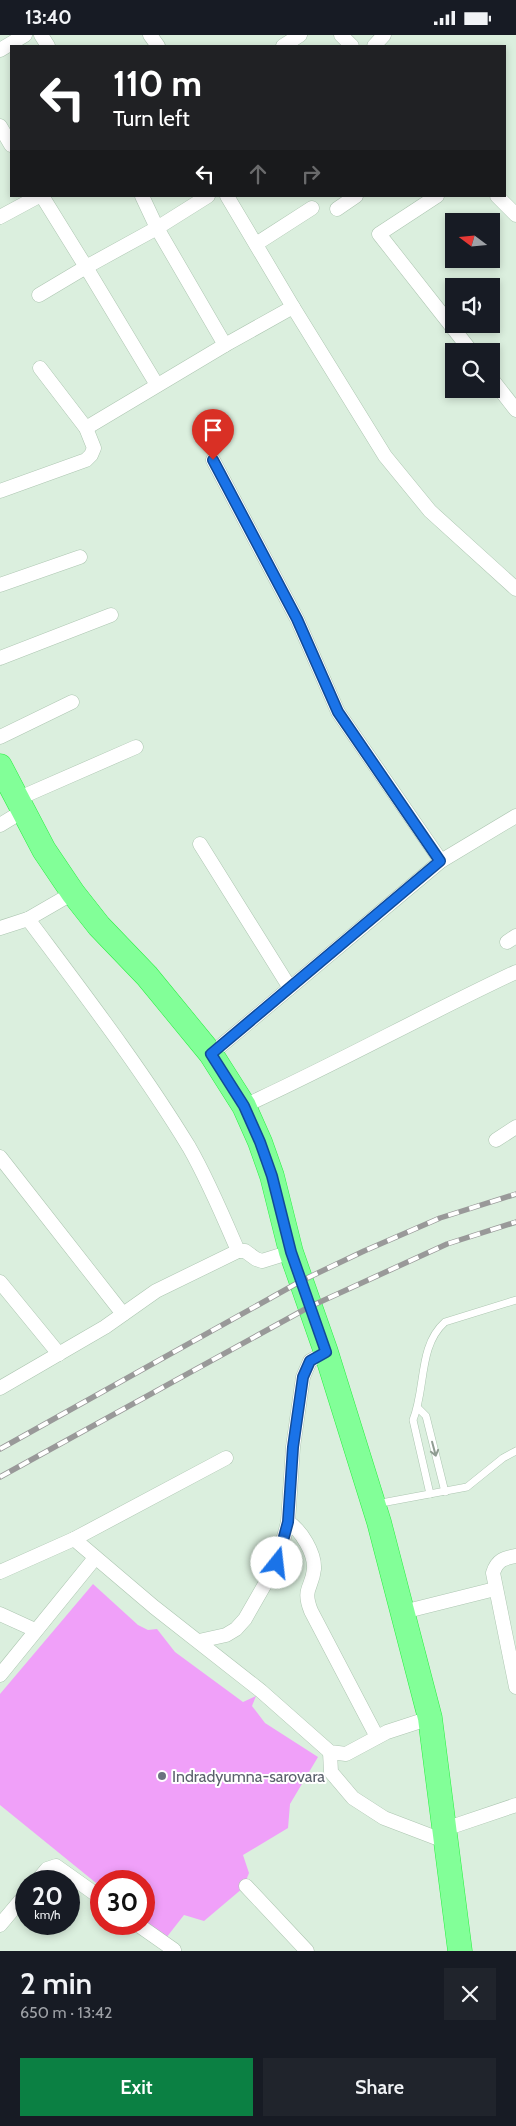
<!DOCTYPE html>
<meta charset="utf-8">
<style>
body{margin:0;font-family:Cabin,sans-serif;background:#20242c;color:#f1f3f6;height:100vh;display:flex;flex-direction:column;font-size:19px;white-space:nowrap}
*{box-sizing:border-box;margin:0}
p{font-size:16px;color:#9ea1a6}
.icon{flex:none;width:28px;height:28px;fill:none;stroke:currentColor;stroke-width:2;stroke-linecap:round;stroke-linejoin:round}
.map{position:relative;height:1916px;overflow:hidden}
.sheet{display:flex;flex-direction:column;background:#171b24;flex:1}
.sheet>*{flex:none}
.guide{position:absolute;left:10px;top:10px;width:496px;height:152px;border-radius:0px;box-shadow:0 2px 8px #0003;background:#202124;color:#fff;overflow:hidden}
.needle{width:32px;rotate:286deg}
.controls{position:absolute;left:445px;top:178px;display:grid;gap:10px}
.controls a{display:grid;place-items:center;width:55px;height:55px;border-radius:0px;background:#171b24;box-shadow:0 2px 8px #0003;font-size:25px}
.speed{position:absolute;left:15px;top:1835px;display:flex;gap:10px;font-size:25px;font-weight:700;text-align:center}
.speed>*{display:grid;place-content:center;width:65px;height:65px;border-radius:50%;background:#171b24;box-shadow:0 2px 8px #0003;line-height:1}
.speed small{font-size:12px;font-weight:400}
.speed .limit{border:8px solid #d22;background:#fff;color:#111}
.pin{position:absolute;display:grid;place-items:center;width:42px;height:42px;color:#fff;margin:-51px -21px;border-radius:50% 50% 50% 0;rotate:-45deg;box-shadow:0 0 5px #0007}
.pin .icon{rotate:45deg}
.me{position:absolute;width:55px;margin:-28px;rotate:16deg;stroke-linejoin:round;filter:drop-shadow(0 0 4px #0008)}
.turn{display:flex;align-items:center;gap:18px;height:105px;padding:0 20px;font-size:22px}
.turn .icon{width:65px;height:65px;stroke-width:2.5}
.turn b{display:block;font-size:35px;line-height:42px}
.lanes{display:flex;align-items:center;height:48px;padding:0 20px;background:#0003;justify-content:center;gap:25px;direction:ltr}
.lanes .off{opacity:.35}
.round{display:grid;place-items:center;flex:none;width:52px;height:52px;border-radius:0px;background:#20242c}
.head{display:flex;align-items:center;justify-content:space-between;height:85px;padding:0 20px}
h1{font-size:30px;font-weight:600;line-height:38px}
.cta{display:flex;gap:10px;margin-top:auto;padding:10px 20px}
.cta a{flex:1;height:58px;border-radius:0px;background:#0b8043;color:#fff;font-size:20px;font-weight:600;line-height:58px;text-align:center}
.cta a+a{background:#20242c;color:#f1f3f6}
.status{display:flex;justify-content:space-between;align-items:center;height:35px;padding:0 25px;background:#171b24;direction:ltr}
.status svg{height:14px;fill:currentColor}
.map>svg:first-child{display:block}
.residential{fill:#dbefde;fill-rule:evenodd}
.water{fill:#f0a0f9}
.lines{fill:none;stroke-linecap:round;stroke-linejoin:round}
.service-casing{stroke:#adc6b1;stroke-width:8}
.minor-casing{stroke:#adc6b1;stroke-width:15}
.trunk-casing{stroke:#2aef43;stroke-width:25}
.service{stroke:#fff;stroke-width:7}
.minor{stroke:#fff;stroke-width:14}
.trunk{stroke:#82ff98;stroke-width:24}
.rail-casing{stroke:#999;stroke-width:5.5}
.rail{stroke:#fff;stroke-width:4;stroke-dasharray:11;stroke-linecap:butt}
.oneway{stroke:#909c92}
.route-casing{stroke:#114b97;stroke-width:12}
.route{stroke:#1a73e8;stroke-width:9}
.worship-dot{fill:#6b7280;stroke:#fff;stroke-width:2}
.labels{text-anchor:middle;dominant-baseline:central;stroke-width:4;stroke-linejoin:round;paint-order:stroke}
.worship-label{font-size:16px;fill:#5b616d;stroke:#fff;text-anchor:start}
</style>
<div class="status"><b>13:40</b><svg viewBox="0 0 49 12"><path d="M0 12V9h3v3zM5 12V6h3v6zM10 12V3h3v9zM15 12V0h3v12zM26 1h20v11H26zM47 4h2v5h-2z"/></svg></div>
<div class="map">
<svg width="516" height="1916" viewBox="0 0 516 1916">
<rect width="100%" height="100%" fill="#e9f6ec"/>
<path class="residential" d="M0,0H516V1916H0ZM11,11H505V161H11ZM454,186H491V224H454ZM454,251H491V289H454ZM454,316H491V354H454ZM26,1846H69V1889H26ZM101,1846H144V1889H101Z"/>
<path class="water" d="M93,1549L138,1590L148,1595L157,1594L175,1617L243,1667L256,1661L252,1671L265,1688L318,1722L290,1769L288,1793L243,1820L249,1838L243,1853L204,1886L184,1880L166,1903L144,1886V1846H101V1852L0,1770V1659Z"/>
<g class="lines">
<g class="service-casing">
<g id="service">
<path d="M418,1373L426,1381L445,1457"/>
<path d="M430,1459L413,1385C426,1353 418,1311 445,1287L516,1265"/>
<path d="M376,1469L467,1452L503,1423L516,1416"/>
</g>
</g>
<g class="minor-casing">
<g id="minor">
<path d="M41,0L48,11"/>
<path d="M150,0L158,11"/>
<path d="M341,0L352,11"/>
<path d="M283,11L300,0"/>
<path d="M374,11L384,0"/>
<path d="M0,15L25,0"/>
<path d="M0,91L11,110"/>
<path d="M42,161L86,232L157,193L208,161"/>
<path d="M142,161L157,193L225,310"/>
<path d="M227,161L293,272L385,421L430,476L516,554"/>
<path d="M437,161L379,199L471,316"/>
<path d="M497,161L516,180"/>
<path d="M337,174L356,161"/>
<path d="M0,182L39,161"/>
<path d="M256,209L312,173"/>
<path d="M39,260L86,232L157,350"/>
<path d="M491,343L516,375"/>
<path d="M86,393L225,310L293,272"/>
<path d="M213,425L297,584L338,677L441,826"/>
<path d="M0,456L86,425L91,420L94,413L86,393L40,333"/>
<path d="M0,550L80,522"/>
<path d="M0,623L111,580"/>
<path d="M0,702L72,667"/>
<path d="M17,764L136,712"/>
<path d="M0,790L23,776"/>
<path d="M200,809L290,953"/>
<path d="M28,884C84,959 141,1033 189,1112C208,1145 223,1181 238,1216"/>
<path d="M0,893L28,884L73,858"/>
<path d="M507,907L516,901"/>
<path d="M211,1019L441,826L516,781"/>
<path d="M244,1071C336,1029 424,980 516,937"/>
<path d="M496,1105L516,1092"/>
<path d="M0,1122L123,1279"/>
<path d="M0,1247L59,1319"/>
<path d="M0,1353L105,1292L156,1256L238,1216H245L256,1224L262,1226L291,1217"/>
<path d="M288,1487C301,1495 315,1518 314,1534C312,1554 302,1553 311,1576L377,1702"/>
<path d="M74,1504L154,1572L261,1656L330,1717L346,1719L387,1697L430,1683"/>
<path d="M516,1521C504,1523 497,1525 493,1538L516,1652"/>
<path d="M0,1537L74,1504L226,1423"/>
<path d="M403,1577L495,1554"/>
<path d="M0,1579L35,1595"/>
<path d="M199,1606L226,1600L236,1594L245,1584L277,1528L288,1487L293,1412L303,1342L310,1326L326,1317"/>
<path d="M0,1640L95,1523"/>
<path d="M330,1717L331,1737L353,1763L384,1783L447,1807"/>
<path d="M445,1794L516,1770"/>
<path d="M37,1846L47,1834L56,1831L101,1863"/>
<path d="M246,1851L307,1916"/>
<path d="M137,1889L174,1915"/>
<path d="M0,1890L26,1859"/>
</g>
</g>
<g class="trunk-casing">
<path id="trunk" d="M0,731L44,815L73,858L99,891L147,941L211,1019L244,1071L260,1107L272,1141L291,1217L326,1317L379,1487L430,1683L460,1916"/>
</g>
<use href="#service" class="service"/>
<use href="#minor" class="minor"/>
<use href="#trunk" class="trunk"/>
<g class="rail-casing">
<g id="rail">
<path d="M0,1414L301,1246L364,1216L440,1183L516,1159"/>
<path d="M0,1442L309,1272L447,1209L516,1187"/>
</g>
</g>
<use href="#rail" class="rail"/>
</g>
<defs><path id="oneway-shaft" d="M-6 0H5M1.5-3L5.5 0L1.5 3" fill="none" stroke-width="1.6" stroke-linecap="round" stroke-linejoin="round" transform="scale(1.25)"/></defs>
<use class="oneway" href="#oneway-shaft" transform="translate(434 1414) rotate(75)"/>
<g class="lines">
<g class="route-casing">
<path id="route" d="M213,425L297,584L338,677L440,826L211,1019L244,1071L260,1107L272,1141L291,1217L326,1317L310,1326L303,1342L293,1412L288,1487L277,1528"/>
</g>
<use href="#route" class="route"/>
</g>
<circle class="worship-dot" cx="162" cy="1741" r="5"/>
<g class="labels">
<g class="worship-label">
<text x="172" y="1741">Indradyumna-sarovara</text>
</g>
</g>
</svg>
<div class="controls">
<a><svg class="needle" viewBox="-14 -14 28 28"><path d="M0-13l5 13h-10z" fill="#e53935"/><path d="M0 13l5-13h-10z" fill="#9ea1a6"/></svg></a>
<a><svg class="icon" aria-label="sound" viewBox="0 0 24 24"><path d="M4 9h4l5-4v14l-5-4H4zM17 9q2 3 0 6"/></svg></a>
<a><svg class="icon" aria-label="search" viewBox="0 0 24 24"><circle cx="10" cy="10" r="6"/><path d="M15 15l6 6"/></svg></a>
</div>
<div class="speed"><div>20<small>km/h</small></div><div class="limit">30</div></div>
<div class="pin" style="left:213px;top:425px;background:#d93025"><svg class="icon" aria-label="arrive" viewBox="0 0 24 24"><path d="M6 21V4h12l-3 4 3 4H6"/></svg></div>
<svg class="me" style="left:277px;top:1528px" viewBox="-20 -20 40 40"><circle r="19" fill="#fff"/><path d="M0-13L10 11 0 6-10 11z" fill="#1a73e8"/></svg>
<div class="guide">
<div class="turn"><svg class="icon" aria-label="left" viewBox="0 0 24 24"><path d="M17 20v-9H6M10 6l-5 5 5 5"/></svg><div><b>110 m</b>Turn left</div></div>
<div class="lanes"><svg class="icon" aria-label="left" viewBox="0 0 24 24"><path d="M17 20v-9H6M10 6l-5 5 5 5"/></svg><svg class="icon off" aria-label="ahead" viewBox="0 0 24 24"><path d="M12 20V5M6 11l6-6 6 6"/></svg><svg class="icon off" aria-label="right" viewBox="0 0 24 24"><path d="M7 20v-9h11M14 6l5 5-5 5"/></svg></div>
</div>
</div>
<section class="sheet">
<div class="head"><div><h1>2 min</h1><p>650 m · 13:42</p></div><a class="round"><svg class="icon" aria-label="close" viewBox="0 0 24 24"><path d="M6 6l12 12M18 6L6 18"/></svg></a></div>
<div class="cta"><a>Exit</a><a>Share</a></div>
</section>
